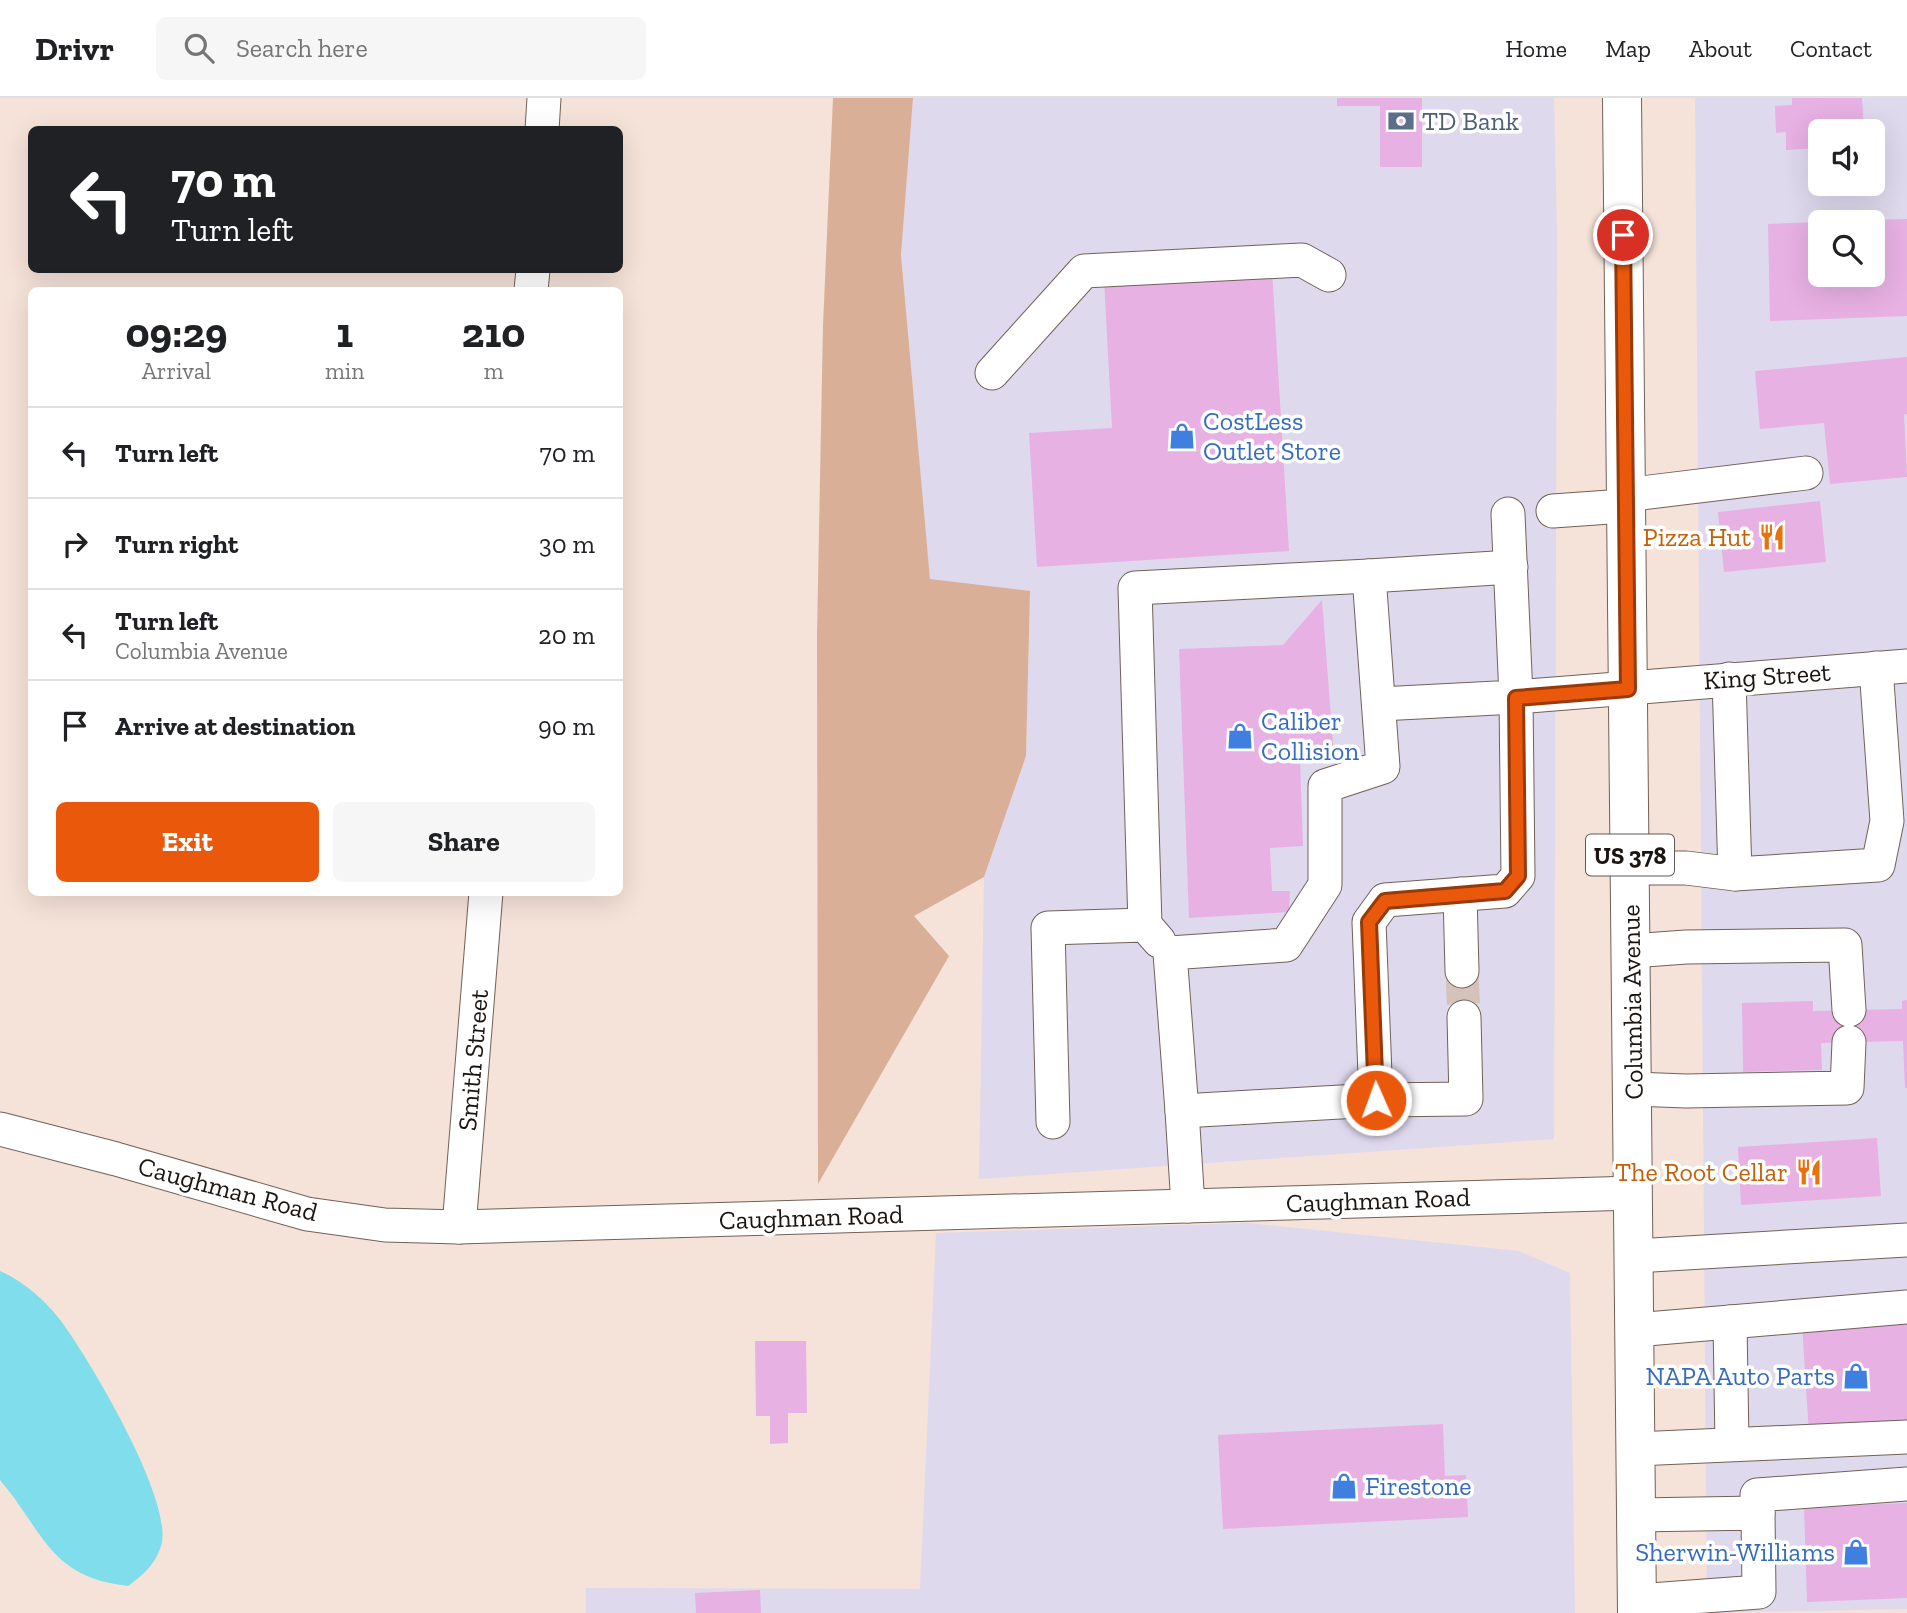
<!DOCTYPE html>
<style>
body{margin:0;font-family:"Zilla Slab",serif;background:#f6f6f6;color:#202124;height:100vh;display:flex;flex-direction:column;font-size:26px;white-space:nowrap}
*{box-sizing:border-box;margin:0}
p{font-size:23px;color:#757577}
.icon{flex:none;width:38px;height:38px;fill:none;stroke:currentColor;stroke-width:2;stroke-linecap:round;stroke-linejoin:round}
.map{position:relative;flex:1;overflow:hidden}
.sheet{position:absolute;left:28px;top:189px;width:595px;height:609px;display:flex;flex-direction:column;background:#fff;border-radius:10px;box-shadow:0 7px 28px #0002}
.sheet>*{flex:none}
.banner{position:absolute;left:28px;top:28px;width:595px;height:147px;border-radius:10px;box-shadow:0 7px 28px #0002;background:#202124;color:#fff;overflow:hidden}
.buttons{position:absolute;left:1808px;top:21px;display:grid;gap:14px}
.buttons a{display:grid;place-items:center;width:77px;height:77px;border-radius:10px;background:#fff;box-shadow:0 7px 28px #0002;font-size:35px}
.pin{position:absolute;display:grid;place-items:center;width:60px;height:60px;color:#fff;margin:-30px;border:4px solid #fff;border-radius:50%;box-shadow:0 2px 7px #0007}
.me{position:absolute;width:77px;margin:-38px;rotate:358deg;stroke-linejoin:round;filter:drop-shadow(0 0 5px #0008)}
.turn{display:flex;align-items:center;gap:24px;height:147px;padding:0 28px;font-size:32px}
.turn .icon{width:91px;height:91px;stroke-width:2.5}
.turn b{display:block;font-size:49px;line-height:60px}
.eta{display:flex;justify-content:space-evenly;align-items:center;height:119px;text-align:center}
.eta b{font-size:42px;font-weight:700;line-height:49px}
.cta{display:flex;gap:14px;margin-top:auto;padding:14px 28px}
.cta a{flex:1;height:80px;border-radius:10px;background:#ea580c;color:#fff;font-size:28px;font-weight:700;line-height:80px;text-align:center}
.cta a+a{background:#f6f6f6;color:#202124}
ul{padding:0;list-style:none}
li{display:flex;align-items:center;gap:21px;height:91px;padding:0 28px;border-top:2px solid #e0e0e0}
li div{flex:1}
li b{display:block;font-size:26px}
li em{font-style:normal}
header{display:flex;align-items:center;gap:42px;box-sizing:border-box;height:98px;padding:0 35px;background:#fff;border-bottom:2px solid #e0e0e0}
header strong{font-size:33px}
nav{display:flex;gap:38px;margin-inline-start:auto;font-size:24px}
.search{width:490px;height:63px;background:#f6f6f6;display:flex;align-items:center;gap:18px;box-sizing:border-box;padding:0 24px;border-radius:10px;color:#757577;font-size:26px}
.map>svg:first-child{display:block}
.commercial{fill:#dfd9ee;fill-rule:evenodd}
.green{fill:#d9af98}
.water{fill:#7fddec}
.building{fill:#e7b1e3}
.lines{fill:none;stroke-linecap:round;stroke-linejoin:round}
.minor-tunnel{stroke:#d4c3ba;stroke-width:33;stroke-dasharray:33 17;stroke-linecap:butt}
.minor-casing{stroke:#716158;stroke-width:35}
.major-casing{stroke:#716158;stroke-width:40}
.minor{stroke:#fff;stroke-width:33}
.major{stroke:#fff;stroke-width:38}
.route-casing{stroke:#983908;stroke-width:18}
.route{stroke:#ea580c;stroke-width:12}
.labels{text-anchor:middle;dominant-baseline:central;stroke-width:7;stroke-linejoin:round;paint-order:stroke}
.shield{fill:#fff;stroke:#5f5b58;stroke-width:2}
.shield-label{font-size:24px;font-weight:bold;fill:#1b1511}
.service-label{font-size:26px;fill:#4e5e75;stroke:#fff;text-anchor:start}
.shop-label{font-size:26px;fill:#366cbe;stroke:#fff;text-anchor:start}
.food-label{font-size:26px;fill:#c56008;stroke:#fff;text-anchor:end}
.street-label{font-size:26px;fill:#1b1511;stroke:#fff}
</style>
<header>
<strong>Drivr</strong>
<div class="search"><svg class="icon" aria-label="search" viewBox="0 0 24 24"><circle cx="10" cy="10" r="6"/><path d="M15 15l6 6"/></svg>Search here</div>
<nav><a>Home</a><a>Map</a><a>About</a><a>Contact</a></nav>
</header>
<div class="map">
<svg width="1907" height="1515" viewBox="0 0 1907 1515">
<rect width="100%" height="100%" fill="#f5e2d8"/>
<g class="commercial">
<path d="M913,0H1554L1557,136L1554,1041L979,1081L984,779L1026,658L1030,493L930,482L901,157Z"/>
<path d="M1695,0H1907V1511L1707,1515ZM1820,33H1872V86H1820ZM1820,124H1872V177H1820Z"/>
<path d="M1248,1125L1519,1153L1570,1175L1575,1515H586V1490L920,1491L936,1135Z"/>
</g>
<path class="green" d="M833,0H913L901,157L930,481L1030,493L1026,658L984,779L914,818L949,858L818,1086L817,537L823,227Z"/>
<path class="water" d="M0,1173C23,1183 46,1203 61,1223C89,1261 175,1404 161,1448C155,1467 143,1477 128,1488C49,1479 45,1435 0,1382Z"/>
<g class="building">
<path d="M1337,0H1422V69H1380V8H1337Z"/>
<path d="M1792,0H1862L1864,33H1820V50L1786,52V34L1776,35L1775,8L1792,7Z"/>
<path d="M1907,121V218L1770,223L1768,126L1820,124V177H1872V122Z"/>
<path d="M1272,172L1289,453L1037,469L1029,335L1112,330L1104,182Z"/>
<path d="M1907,259V316L1904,317L1907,379L1830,386L1824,325L1760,331L1755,273Z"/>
<path d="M1820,403L1826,464L1724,474L1718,414Z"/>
<path d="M1322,502L1334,658L1300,661L1303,748L1270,750L1272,793H1290L1289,814L1189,820L1179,551L1283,547Z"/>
<path d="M1907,902V990H1905L1903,943L1821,945L1822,972L1743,974L1742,905L1813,903V913L1902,911V903Z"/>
<path d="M1877,1040L1881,1098L1741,1107L1738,1049Z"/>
<path d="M1907,1218V1329L1809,1336L1802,1226Z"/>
<path d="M755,1243H806L807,1315H788V1345L770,1346V1318H756Z"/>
<path d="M1443,1326L1445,1378L1466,1377L1468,1419L1223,1431L1218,1337Z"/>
<path d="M1907,1405V1500L1807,1504L1804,1409Z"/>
<path d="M760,1492L761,1515H696L695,1495Z"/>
</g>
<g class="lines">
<path class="minor-tunnel" d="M1462,873L1464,919"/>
<g class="minor-casing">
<g id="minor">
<path d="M542,32L544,0"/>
<path d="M531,192L533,172"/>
<path d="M992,275L1084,173L1302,162L1329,177"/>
<path d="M1625,397L1806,375"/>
<path d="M1553,413L1624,408"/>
<path d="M1511,469L1369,478L1383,669L1325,688V787L1286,847L1170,855L1182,1013L1376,1002L1369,824L1385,802L1505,793L1518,778L1516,599L1907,568"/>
<path d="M1729,581L1735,776"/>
<path d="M1380,606L1516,599L1508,416"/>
<path d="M1630,770H1686L1735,776L1878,767L1887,723L1876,570"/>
<path d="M1460,796L1462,873"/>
<path d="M1145,827L1135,490L1369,478"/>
<path d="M1631,853L1686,849L1845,847L1849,912"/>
<path d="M1633,991L1686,993L1847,990L1849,944"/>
<path d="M1376,1002L1466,1001L1464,919"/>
<path d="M1182,1013L1188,1108"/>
<path d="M1053,1024L1048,830L1145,827L1159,843"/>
<path d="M0,1031L116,1061L307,1116L385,1127L459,1129L1634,1095"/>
<path d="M459,1129L486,794"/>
<path d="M1635,1158L1907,1142"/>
<path d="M1730,1224L1732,1346"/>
<path d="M1635,1232L1907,1209"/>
<path d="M1636,1351L1907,1339"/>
<path d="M1758,1415L1757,1397L1907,1386"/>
<path d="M1637,1417L1758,1415L1759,1494L1637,1503"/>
</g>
</g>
<g class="major-casing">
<path id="major" d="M1622,0L1637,1515"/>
</g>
<use href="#minor" class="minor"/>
<use href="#major" class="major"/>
</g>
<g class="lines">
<g class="route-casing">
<path id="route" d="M1376,1002L1369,824L1385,803L1505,793L1518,778L1516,600L1628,591L1623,137"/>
</g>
<use href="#route" class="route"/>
</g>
<defs>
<g id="bank-bare" transform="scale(2.1)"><path d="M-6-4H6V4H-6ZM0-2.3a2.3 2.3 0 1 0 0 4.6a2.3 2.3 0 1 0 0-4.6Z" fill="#5c6f8a" stroke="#fff" stroke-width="2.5" paint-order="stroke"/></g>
<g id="shop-bare" transform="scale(2.1)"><path d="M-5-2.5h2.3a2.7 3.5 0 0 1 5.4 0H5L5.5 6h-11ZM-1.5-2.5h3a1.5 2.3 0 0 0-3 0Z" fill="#3f7fe0" stroke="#fff" stroke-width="2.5" paint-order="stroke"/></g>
<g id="restaurant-bare" transform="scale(2.1)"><path d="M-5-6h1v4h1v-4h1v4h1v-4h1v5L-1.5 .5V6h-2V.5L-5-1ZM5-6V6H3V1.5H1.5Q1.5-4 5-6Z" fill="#e8710a" stroke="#fff" stroke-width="2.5" paint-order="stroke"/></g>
</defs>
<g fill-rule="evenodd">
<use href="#bank-bare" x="1401" y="23"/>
<use href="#shop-bare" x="1182" y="338"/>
<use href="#restaurant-bare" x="1772" y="439"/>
<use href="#shop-bare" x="1240" y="638"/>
<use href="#restaurant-bare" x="1809" y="1074"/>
<use href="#shop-bare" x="1856" y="1278"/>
<use href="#shop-bare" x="1344" y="1388"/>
<use href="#shop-bare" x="1856" y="1454"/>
</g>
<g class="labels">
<rect class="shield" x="1586" y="736.5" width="88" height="41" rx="5"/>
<g class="shield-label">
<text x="1630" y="757">US 378</text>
</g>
<g class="service-label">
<text x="1422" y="23">TD Bank</text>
</g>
<g class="shop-label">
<text x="1203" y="323">CostLess<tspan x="1203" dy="30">Outlet Store</tspan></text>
<text x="1261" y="623">Caliber<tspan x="1261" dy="30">Collision</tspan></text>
<text x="1835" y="1278" text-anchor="end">NAPA Auto Parts</text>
<text x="1365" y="1388">Firestone</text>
<text x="1835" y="1454" text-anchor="end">Sherwin-Williams</text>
</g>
<g class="food-label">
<text x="1751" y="439">Pizza Hut</text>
<text x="1788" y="1074">The Root Cellar</text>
</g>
<g class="street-label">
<text transform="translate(1767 578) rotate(-4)">King Street</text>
<text transform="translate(1632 904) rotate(-91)">Columbia Avenue</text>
<text transform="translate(473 962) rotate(-85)">Smith Street</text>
<text transform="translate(228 1091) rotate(15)">Caughman Road</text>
<text transform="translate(1378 1102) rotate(-2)">Caughman Road</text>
<text transform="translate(811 1119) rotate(-2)">Caughman Road</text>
</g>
</g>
</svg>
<div class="buttons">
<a><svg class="icon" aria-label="sound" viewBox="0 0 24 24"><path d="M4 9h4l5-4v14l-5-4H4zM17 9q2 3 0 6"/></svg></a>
<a><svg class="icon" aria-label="search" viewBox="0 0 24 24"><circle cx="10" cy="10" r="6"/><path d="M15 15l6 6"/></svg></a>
</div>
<div class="pin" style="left:1623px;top:137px;background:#d93025"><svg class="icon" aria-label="arrive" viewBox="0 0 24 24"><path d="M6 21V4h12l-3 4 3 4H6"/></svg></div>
<svg class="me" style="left:1376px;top:1002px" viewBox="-20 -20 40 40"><circle r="17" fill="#ea580c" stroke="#fff" stroke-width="3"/><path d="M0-11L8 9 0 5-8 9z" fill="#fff"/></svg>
<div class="banner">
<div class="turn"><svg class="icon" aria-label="left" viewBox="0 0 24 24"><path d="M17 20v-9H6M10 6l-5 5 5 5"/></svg><div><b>70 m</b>Turn left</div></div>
</div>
<section class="sheet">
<div class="eta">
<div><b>09:29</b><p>Arrival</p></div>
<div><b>1</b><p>min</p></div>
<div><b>210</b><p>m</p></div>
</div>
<ul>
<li><svg class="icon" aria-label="left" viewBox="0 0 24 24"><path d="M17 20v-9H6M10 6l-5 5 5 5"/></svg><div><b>Turn left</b></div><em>70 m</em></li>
<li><svg class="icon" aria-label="right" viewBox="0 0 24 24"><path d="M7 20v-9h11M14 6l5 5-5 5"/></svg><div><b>Turn right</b></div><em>30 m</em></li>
<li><svg class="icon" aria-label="left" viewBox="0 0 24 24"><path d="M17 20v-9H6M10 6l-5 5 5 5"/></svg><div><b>Turn left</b><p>Columbia Avenue</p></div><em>20 m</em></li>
<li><svg class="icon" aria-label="arrive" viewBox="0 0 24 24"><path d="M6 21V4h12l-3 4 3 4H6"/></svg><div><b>Arrive at destination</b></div><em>90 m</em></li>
</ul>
<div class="cta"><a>Exit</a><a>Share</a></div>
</section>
</div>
